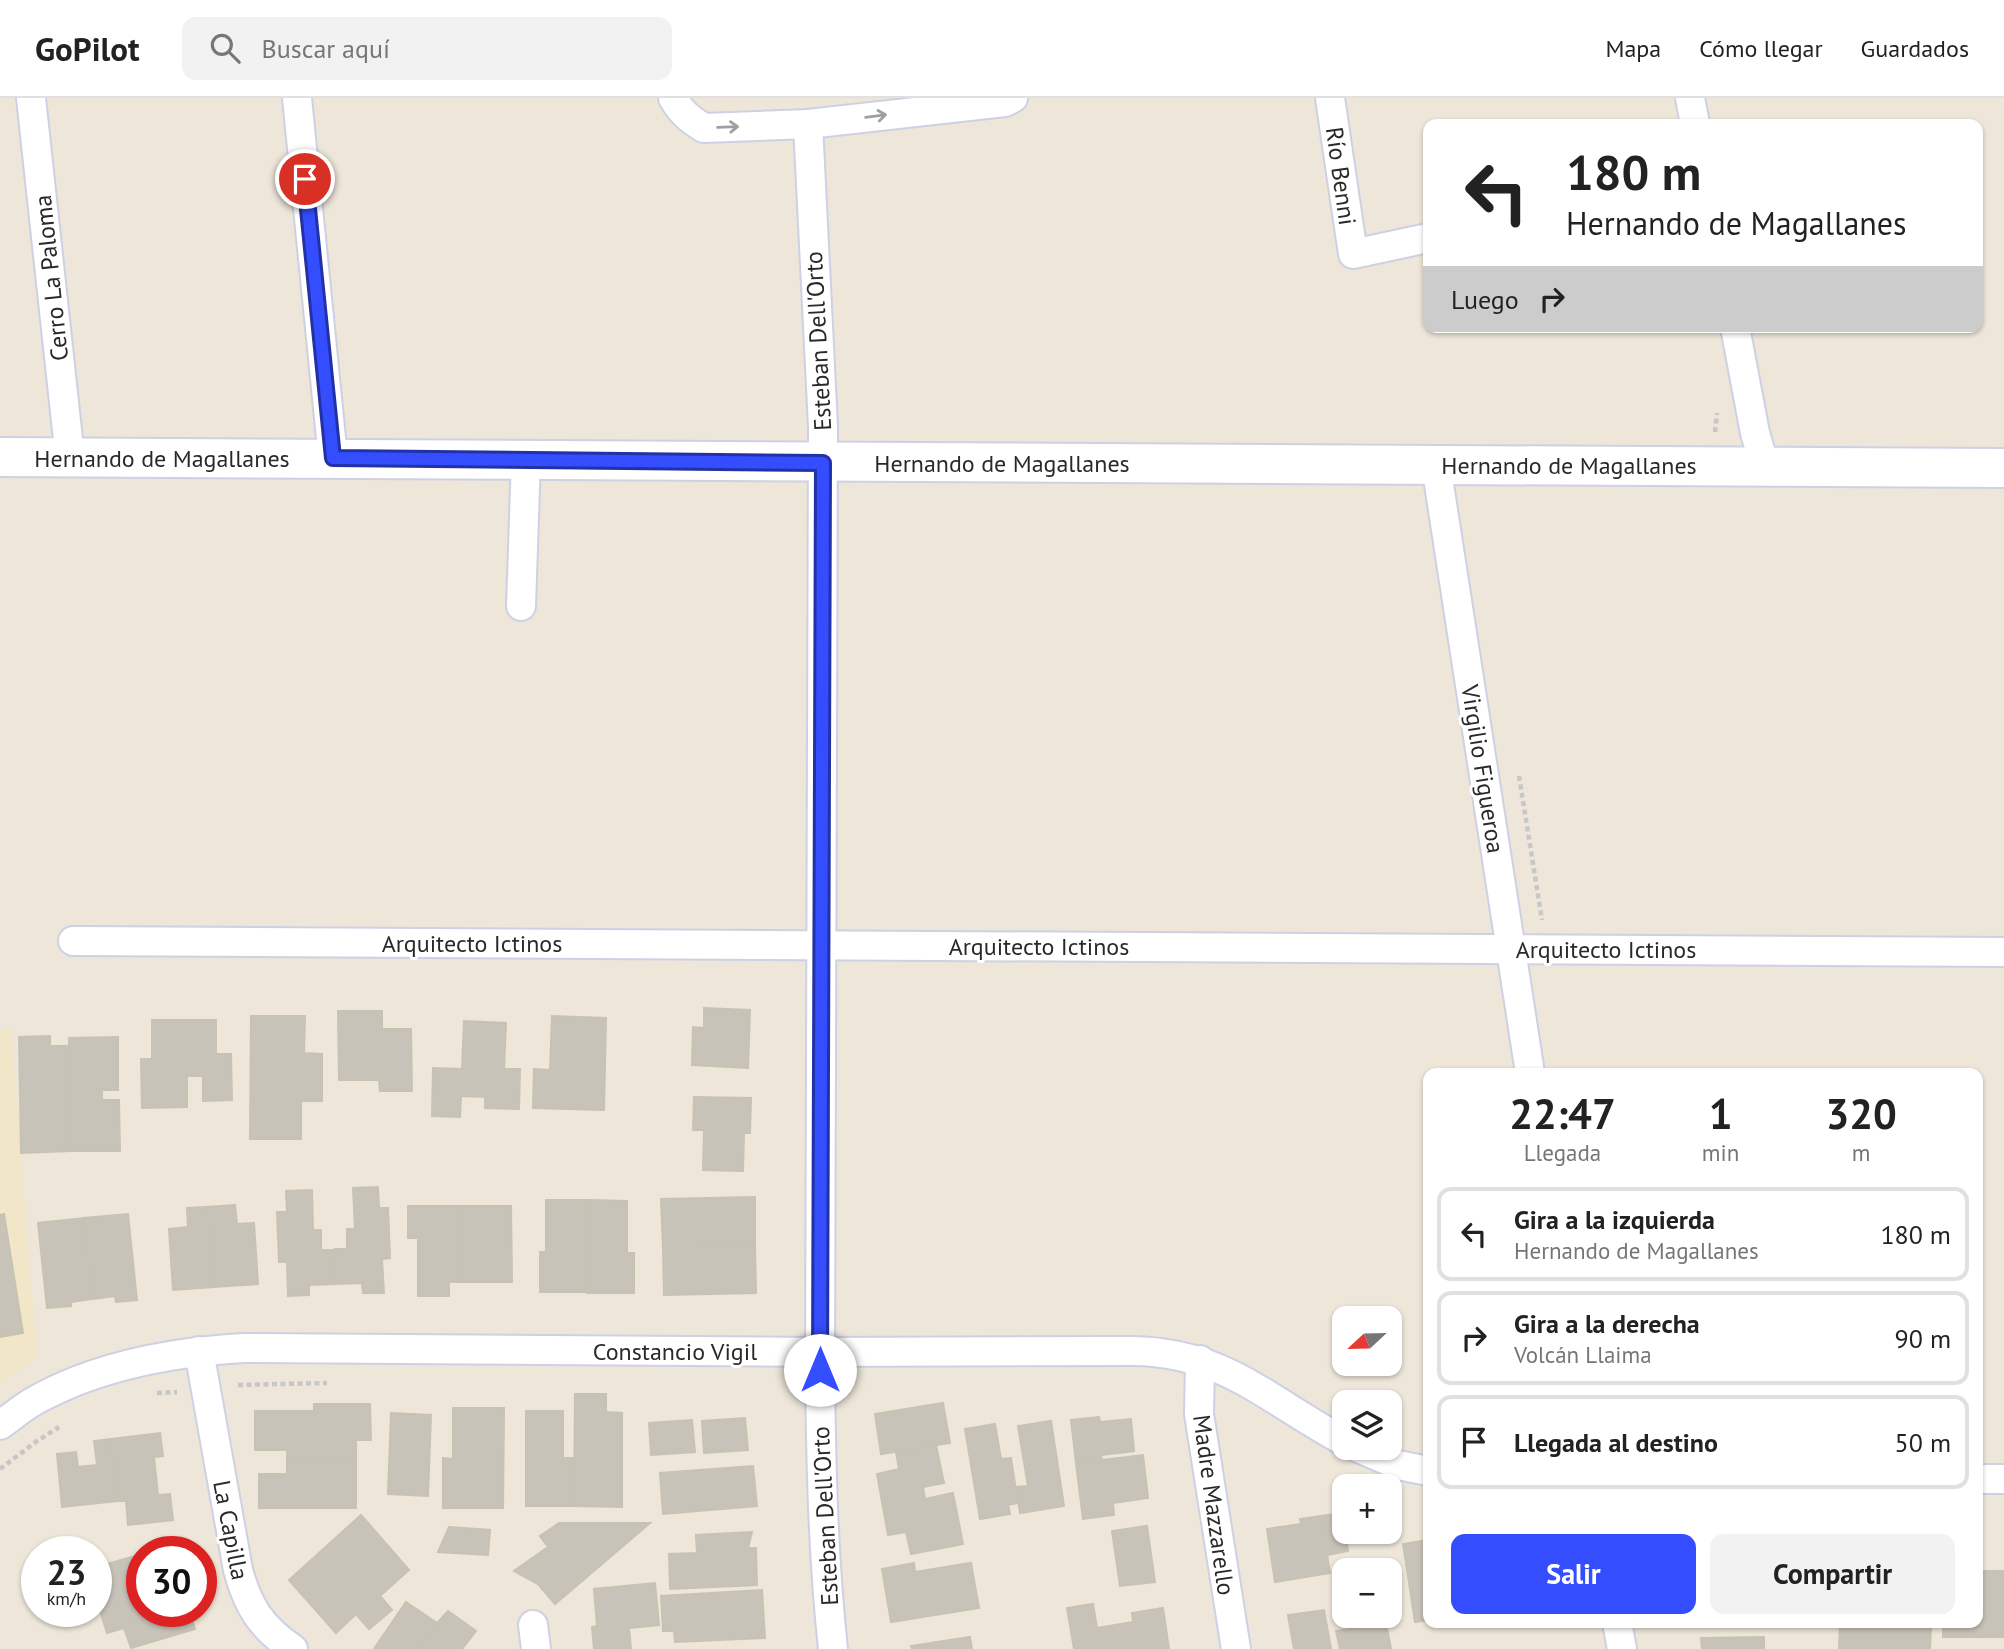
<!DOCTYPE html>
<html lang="es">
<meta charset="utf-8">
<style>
body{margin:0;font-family:"PT Sans",sans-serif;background:#f2f2f2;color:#222;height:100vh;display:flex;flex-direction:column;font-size:26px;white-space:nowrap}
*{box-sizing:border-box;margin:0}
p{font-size:23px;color:#767676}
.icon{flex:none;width:38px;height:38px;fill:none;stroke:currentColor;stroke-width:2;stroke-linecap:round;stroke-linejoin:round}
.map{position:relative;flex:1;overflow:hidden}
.panel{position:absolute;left:1423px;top:970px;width:560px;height:560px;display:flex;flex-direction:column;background:#fff;border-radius:14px;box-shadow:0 2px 5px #0004}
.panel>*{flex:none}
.hud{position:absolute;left:1423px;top:21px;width:560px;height:214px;border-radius:14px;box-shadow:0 2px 5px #0004;background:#fff;color:#222;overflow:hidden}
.needle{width:46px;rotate:248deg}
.buttons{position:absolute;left:1332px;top:1208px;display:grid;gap:14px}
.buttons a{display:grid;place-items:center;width:70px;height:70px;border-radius:14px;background:#fff;box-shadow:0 2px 5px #0004;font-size:35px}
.speed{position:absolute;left:21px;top:1438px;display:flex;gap:14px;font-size:35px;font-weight:700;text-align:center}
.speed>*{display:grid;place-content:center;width:91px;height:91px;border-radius:50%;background:#fff;box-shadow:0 2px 5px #0004;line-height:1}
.speed small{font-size:18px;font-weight:400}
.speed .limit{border:10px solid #d22;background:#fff;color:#111}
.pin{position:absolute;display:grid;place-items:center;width:60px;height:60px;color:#fff;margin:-30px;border:4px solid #fff;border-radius:50%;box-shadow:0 2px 7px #0007}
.me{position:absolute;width:77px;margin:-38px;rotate:0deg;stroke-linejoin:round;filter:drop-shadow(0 0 5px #0008)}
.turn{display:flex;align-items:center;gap:24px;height:147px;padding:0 28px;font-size:32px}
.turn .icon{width:91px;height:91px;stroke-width:2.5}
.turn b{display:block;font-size:49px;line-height:60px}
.then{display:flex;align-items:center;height:66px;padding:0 28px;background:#0003;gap:14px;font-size:26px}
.eta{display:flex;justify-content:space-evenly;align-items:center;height:119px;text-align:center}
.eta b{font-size:42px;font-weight:700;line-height:49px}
.action{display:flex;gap:14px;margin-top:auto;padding:14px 28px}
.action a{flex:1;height:80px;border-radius:14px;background:#344dff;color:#fff;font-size:28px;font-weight:700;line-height:80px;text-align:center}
.action a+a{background:#f2f2f2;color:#222}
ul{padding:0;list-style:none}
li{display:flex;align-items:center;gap:21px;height:94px;margin:0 14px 10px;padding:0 14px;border:4px solid #e0e0e0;border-radius:14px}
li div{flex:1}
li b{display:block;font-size:26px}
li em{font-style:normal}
header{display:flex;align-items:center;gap:42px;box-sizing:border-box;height:98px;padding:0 35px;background:#fff;border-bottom:2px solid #e0e0e0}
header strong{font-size:33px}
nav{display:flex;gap:38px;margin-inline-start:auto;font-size:24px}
.search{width:490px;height:63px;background:#f2f2f2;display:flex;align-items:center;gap:18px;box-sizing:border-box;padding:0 24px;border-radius:14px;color:#767676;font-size:26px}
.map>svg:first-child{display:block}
.education{fill:#f1e6c7}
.building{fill:#c8c3b9;stroke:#c8c2b3;stroke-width:2}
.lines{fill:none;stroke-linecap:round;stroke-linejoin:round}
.minor-casing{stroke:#ced1e4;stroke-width:32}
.secondary-casing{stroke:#ced1e4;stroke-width:42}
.path{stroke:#c7c7c7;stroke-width:4.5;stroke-dasharray:5 3.5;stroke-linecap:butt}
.minor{stroke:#fff;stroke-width:28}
.secondary{stroke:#fff;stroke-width:38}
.oneway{stroke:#9f9f9f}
.route-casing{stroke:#2232a6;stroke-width:18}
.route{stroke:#344dff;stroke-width:12}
.labels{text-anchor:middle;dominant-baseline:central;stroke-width:6;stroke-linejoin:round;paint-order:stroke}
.street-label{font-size:24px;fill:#292929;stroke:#fff}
</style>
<header>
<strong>GoPilot</strong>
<div class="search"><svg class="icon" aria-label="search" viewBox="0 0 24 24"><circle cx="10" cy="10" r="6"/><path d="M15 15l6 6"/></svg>Buscar aquí</div>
<nav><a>Mapa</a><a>Cómo llegar</a><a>Guardados</a></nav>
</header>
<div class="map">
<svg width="2004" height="1551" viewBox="0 0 2004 1551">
<rect width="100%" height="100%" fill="#ede6d9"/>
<path class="education" d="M0,931H11L37,1260L0,1286Z"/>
<g class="building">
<path d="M704,910L750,912L748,970L692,967L693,929L704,930Z"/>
<path d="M338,913H382V931H411L412,993H380L379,982H339Z"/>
<path d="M251,918H305L304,955L322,956V1003H301V1041H250Z"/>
<path d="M552,918L606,920L604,1012L533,1010L534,971L550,972Z"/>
<path d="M152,922H216V956H231L232,1002L203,1003V978H187V1009L142,1010L141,961H152Z"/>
<path d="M464,923L506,925L504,971H520L519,1011L485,1010V999L461,998L460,1019L432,1018L433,970L462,971Z"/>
<path d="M50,938V948H69L70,1053L21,1055L19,939Z"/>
<path d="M118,939V992H102V1002H119L120,1053H70L69,940Z"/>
<path d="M694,999L751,1000L750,1035H744L743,1073L703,1072L704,1032H693Z"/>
<path d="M378,1089L379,1110H388L390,1160L382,1161L384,1195H363L362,1185L336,1186L335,1151H347V1131H355L353,1090Z"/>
<path d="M312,1092L313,1132H321V1152H334L335,1186L309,1187V1197L288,1198L287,1164H279L277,1114H287L286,1093Z"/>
<path d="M755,1099V1149L663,1150L661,1101Z"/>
<path d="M546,1102H586V1194H540V1154H546Z"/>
<path d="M588,1102L627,1103V1155H634V1195H587Z"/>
<path d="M235,1107L237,1126L254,1125L258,1186L213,1189L207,1109Z"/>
<path d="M408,1108H461V1184H449V1198H418V1140H408Z"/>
<path d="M461,1108H511L512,1184H461Z"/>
<path d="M207,1109L213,1189L173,1192L169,1131L188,1129L187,1110Z"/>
<path d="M4,1116L23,1235L0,1239V1117Z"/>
<path d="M128,1116L137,1202L116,1204L115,1198L92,1201L84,1120Z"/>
<path d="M84,1120L92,1201L71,1204V1208L47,1210L38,1125Z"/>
<path d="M755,1149L756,1195L664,1197L663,1150Z"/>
<path d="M575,1296H606V1314L622,1315V1409L574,1408Z"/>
<path d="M943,1305L950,1345L881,1356L875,1316Z"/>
<path d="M314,1306H370L371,1342H356V1360L287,1361V1352H255V1313H314Z"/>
<path d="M453,1310H504L503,1410H443V1360L453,1361Z"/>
<path d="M526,1313H563V1360H575L574,1408H526Z"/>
<path d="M391,1315L431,1317L428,1398L388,1396Z"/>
<path d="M1099,1319L1100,1324L1131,1321L1134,1353L1101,1357L1102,1363L1076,1365L1071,1322Z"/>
<path d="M745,1320L748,1352L704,1355L702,1323Z"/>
<path d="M692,1322L695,1354L651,1357L649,1325Z"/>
<path d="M1051,1323L1064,1408L1020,1415L1016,1389L1028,1388L1018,1328Z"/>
<path d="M995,1326L1001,1361L1011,1360L1018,1405L1008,1407L1010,1416L980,1421L965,1331Z"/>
<path d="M160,1335L163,1358L154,1359L158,1397L170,1396L173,1422L128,1427L126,1403H117L110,1341Z"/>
<path d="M110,1341L117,1403L62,1409L57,1356L76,1354L78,1369L97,1367L94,1343Z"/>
<path d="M936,1347L944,1385L923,1389L925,1401L953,1395L963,1446L911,1456L906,1434L888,1437L877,1376L899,1371L896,1354Z"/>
<path d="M1143,1357L1148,1400L1113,1405L1114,1417L1083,1421L1076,1365Z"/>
<path d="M356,1360V1410H259V1376H287V1361Z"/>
<path d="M753,1368L757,1408L663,1416L660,1375Z"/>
<path d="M1342,1415L1348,1453L1327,1457L1330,1475L1275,1484L1267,1431L1301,1426L1300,1421Z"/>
<path d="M361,1417L409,1472L380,1498L392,1512L369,1531L356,1516L336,1535L289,1482Z"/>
<path d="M559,1425H650L555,1506L538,1486L514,1473L548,1449L540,1438Z"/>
<path d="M1147,1428L1155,1484L1120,1488L1112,1433Z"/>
<path d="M449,1429L490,1432L488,1457L438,1454Z"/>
<path d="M752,1434L748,1450H756L757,1487L670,1491L669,1456L697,1455L696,1437Z"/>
<path d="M1428,1442V1522L1415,1524L1403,1446Z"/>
<path d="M170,1448L172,1454H148Z"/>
<path d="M142,1456V1514H190L195,1531L131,1550L124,1530L107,1535L96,1500V1469Z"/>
<path d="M914,1465L915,1474L971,1465L979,1510L891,1524L882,1471Z"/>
<path d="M1978,1473H2004V1539H1943V1524H1978Z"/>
<path d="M655,1485L659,1527L629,1530L631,1551H594L592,1529L597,1528L594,1491Z"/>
<path d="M762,1492L765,1540L675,1544L674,1533H663L661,1498Z"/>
<path d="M406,1504L437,1525L420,1551H374Z"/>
<path d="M1093,1506L1097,1530L1133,1524L1132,1515L1163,1510L1169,1551H1074L1067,1510Z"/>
<path d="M1324,1512L1331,1551H1294L1288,1517Z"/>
<path d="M448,1513L476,1533L462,1551H420L437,1525Z"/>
<path d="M1840,1524H1921L1920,1527L1931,1528L1930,1551H1839Z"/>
<path d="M1386,1525L1391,1551H1340L1336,1533Z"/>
<path d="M970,1539L972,1551H912L911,1548Z"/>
<path d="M1764,1539V1551H1702L1701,1540Z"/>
</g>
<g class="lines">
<g class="minor-casing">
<g id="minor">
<path d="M31,0L70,360"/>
<path d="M297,0L333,360"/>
<path d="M673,0C681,14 690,22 704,30L808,26L1005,4L1013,0"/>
<path d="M1330,0L1353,156L1428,140"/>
<path d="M1690,0L1695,26"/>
<path d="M808,26L823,329L820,1272C821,1365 823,1459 833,1551"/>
<path d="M1735,229L1755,335L1765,369"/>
<path d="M1436,367L1530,975"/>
<path d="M521,508L526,361"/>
<path d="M73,843L2004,854"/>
<path d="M199,1253L238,1472C248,1509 261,1529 293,1551"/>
<path d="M1200,1262L1199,1316L1236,1551"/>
<path d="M0,1327C12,1319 23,1309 36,1302C99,1267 172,1254 244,1250L820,1254L1133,1253C1224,1254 1269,1303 1344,1343"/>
<path d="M1356,1349L1398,1367L1428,1373"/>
<path d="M1978,1381H2004"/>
<path d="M1617,1524L1622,1551"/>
<path d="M533,1527L536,1551"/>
</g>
</g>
<g class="secondary-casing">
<path id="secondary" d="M0,359L2004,370"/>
</g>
<g class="path">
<path d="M1715,334L1717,315"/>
<path d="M1519,678L1542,822"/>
<path d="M238,1287L327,1285"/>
<path d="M157,1295L177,1294"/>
<path d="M0,1371L37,1343L59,1329"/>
</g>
<use href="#minor" class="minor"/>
<use href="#secondary" class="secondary"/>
</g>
<defs><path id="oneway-shaft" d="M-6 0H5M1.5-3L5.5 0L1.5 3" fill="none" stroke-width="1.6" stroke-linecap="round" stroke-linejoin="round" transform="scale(1.75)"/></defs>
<g class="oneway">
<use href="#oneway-shaft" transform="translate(876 18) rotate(-7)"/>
<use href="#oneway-shaft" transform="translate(728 29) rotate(-2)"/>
</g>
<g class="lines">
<g class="route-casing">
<path id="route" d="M305,81L333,360L823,365L820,1272"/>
</g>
<use href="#route" class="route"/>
</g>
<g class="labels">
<g class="street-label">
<text transform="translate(1341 78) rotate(82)">Río Benni</text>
<text transform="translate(51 180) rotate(-96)">Cerro La Paloma</text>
<text transform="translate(818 243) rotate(-93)">Esteban Dell'Orto</text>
<text x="162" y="360">Hernando de Magallanes</text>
<text x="1002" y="365">Hernando de Magallanes</text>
<text x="1569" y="367">Hernando de Magallanes</text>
<text transform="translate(1483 671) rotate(81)">Virgilio Figueroa</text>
<text x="472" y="845">Arquitecto Ictinos</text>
<text x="1039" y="848">Arquitecto Ictinos</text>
<text x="1606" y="851">Arquitecto Ictinos</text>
<text x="675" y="1253">Constancio Vigil</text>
<text transform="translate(1214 1407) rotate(82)">Madre Mazzarello</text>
<text transform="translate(825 1418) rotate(-93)">Esteban Dell'Orto</text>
<text transform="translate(231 1432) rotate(79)">La Capilla</text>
</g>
</g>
</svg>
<div class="buttons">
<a><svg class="needle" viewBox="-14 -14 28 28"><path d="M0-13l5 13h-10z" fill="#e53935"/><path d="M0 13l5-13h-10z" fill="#767676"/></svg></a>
<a><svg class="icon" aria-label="layers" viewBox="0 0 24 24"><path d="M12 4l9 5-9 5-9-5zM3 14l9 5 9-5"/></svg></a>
<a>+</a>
<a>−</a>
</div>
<div class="speed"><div>23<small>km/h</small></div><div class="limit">30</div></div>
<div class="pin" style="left:305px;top:81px;background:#d93025"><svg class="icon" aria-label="arrive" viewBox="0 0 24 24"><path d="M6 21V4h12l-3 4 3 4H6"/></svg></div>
<svg class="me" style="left:820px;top:1272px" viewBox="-20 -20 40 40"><circle r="19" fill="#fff"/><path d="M0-13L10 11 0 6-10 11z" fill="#344dff"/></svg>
<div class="hud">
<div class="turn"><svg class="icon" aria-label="left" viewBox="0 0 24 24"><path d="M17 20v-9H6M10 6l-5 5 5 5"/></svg><div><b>180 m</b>Hernando de Magallanes</div></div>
<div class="then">Luego<svg class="icon" aria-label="right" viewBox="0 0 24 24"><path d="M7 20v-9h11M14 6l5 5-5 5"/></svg></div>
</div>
<section class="panel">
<div class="eta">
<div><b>22:47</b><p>Llegada</p></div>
<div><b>1</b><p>min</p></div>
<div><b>320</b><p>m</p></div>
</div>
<ul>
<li><svg class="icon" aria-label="left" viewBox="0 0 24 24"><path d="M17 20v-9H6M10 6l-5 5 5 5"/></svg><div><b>Gira a la izquierda</b><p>Hernando de Magallanes</p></div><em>180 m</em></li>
<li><svg class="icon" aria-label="right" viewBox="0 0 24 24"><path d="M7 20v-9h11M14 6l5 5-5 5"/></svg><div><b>Gira a la derecha</b><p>Volcán Llaima</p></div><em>90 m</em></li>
<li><svg class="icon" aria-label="arrive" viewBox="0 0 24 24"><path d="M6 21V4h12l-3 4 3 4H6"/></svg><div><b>Llegada al destino</b></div><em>50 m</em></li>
</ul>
<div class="action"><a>Salir</a><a>Compartir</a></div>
</section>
</div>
